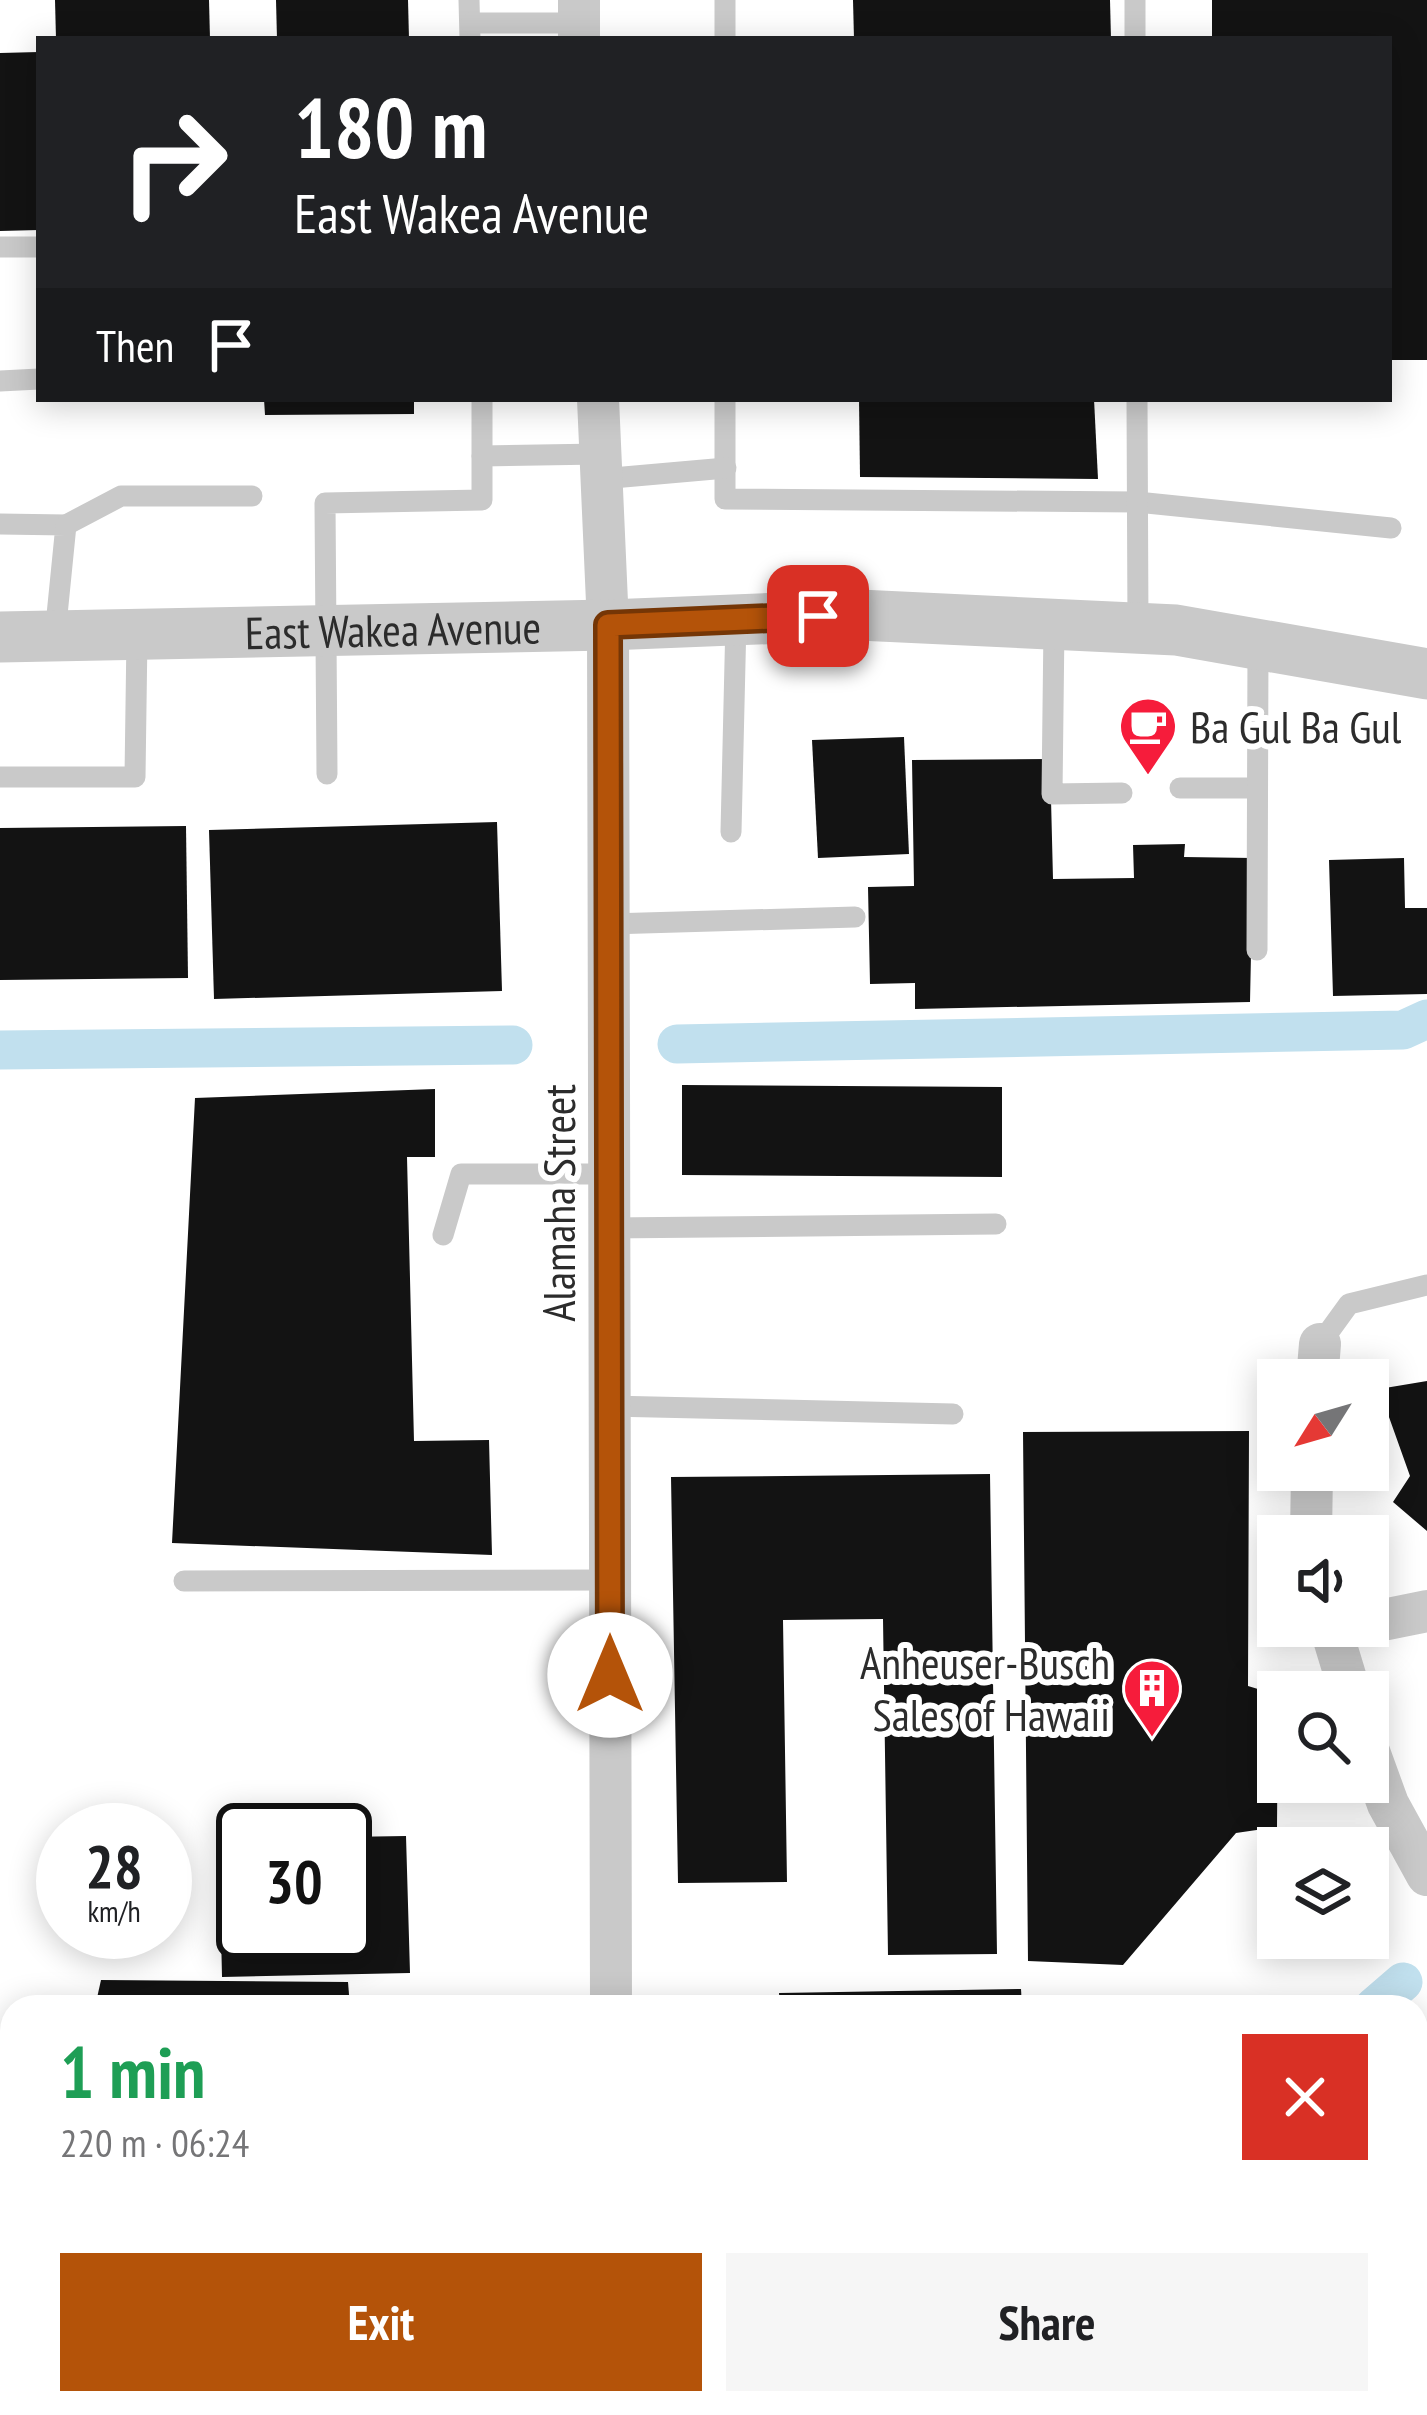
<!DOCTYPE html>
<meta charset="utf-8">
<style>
body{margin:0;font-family:"PT Sans Narrow",sans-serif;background:#f6f6f6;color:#202124;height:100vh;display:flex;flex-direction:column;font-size:45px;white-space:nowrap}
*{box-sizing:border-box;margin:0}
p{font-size:39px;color:#757577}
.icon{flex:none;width:66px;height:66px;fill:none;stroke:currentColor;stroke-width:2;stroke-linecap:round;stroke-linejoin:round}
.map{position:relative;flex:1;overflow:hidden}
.details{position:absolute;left:0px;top:1995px;width:1428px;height:420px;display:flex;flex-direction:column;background:#fff;border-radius:36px 36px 0 0;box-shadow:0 6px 30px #0003}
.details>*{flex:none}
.hud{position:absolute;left:36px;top:36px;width:1356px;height:366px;border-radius:0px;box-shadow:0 6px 30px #0003;background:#202124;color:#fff;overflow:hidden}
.needle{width:78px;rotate:233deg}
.buttons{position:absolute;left:1257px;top:1359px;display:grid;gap:24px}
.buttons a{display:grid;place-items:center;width:132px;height:132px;border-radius:0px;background:#fff;box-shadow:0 6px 30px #0003;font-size:60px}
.speed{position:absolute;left:36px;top:1803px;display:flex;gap:24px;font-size:60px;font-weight:700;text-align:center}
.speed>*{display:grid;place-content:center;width:156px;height:156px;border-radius:50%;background:#fff;box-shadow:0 6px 30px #0003;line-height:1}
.speed small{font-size:30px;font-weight:400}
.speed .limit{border:6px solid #111;border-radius:18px;background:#fff;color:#111}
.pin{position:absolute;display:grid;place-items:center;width:102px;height:102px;color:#fff;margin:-51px;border-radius:24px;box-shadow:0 6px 18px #0006}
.me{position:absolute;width:132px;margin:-66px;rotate:0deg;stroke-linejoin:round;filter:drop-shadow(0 0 9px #0008)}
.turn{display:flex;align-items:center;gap:42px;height:252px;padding:0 60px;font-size:54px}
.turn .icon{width:156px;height:156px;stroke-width:2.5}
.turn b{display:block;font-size:84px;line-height:102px}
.then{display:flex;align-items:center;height:114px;padding:0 60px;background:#0003;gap:24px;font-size:45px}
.round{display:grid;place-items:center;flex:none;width:126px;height:126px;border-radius:0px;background:#f6f6f6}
.headline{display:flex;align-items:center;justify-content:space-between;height:204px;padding:0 60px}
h1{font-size:72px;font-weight:600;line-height:90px;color:#1e9e55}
.primary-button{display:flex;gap:24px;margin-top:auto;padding:24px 60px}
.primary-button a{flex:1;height:138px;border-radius:0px;background:#b45309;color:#fff;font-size:48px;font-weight:600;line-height:138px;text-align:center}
.primary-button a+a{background:#f6f6f6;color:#202124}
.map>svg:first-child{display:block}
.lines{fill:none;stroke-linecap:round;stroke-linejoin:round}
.canal{stroke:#c1e0ee;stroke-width:39}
.building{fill:#131313}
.service{stroke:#c9c9c9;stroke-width:21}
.minor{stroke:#c9c9c9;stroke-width:42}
.tertiary{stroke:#c9c9c9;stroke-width:51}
.route-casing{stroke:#753606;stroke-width:30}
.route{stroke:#b45309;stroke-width:21}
.labels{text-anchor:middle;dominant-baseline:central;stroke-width:12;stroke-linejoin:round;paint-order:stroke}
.street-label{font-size:45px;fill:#2c2c2c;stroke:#fff}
.poi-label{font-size:45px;fill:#2c2c2c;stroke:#fff;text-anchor:start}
</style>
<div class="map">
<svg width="1427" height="2415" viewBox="0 0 1427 2415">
<rect width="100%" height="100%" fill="#fff"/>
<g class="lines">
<g class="canal">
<path d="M677,1044L1403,1030L1427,1019"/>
<path d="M0,1050L513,1045"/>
<path d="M1374,2007L1403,1982"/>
<path d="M0,2184H12"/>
<path d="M1416,2322L1427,2329"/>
</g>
</g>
<g class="building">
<path d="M55,0H209L210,39H56Z"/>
<path d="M276,0H408L409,39H277Z"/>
<path d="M853,0H1110L1111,39H854Z"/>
<path d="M1212,0H1427V360H1389V39H1212Z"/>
<path d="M39,52V230L0,231V53Z"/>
<path d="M264,399H414V414L265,415Z"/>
<path d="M859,399H1094L1098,479L860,477Z"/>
<path d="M904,737L909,854L818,858L812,740Z"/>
<path d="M1050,759L1053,879L1134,878L1133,845L1185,844L1184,857L1253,858L1250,1002L915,1009V983L870,984L868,887L914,886L912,760Z"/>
<path d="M497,822L502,991L214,999L209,830Z"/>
<path d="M186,826L188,978L0,980V828Z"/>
<path d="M1404,858L1405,908H1427V994L1333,996L1329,860Z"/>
<path d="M682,1085L1002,1087V1177L682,1175Z"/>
<path d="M435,1089V1157H407L414,1441L489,1440L492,1555L172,1543L195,1098Z"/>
<path d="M1427,1381V1531L1393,1502L1410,1476L1379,1389Z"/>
<path d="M1249,1431L1248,1686L1278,1695L1277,1827L1236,1833L1123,1965L1028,1961L1023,1432Z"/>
<path d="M990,1474L997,1954L888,1955L883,1619L783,1620L787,1882L678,1883L671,1477Z"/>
<path d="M406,1836L410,1973L222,1977L219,1840H243V1932H345V1837Z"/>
<path d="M101,1980L348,1982L350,2007H95Z"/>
<path d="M1021,1989L1022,2007H780L779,1993Z"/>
<path d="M1416,2150L1427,2157V2293L1416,2286Z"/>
<path d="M0,2257H12V2403H36V2415H0Z"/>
<path d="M954,2403H1287L1305,2415H946Z"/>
</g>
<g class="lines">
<g class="service">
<path d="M469,0L470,39"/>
<path d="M725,0V39"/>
<path d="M1135,0V39"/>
<path d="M471,23H578"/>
<path d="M0,247H39"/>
<path d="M0,381L39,379"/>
<path d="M725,399V499L1137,502L1391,528"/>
<path d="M1137,399L1138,628"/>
<path d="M482,456L600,454"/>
<path d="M601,479L726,468"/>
<path d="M0,524L66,525L55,635"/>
<path d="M66,525L121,496H252"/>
<path d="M1054,625L1052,794L1122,793"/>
<path d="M327,774L325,503L482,500V399"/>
<path d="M0,777H135L137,635"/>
<path d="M1180,788H1257"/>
<path d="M731,832L736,620"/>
<path d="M609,924L855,917"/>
<path d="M1257,950L1258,645"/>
<path d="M609,1228L996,1224"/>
<path d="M443,1235L461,1174H609"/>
<path d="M1320,1344L1349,1304L1427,1285"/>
<path d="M609,1406L953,1414"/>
<path d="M184,1581L610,1580"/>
<path d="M0,2235H12"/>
<path d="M97,2403L148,2404L149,2415"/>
<path d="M283,2403L284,2415"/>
<path d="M469,2403V2415"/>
<path d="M1405,2403L1425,2415"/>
<path d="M920,2411L926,2403"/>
<path d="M44,2415V2403"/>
<path d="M735,2415L742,2403"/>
<path d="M848,2415L856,2403"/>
</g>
<g class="minor">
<path d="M579,0V39"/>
<path d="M598,399L608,625L611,2007"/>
<path d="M1317,1380L1320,1344"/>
<path d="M1311,1536L1312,1470"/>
<path d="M1368,1623L1427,1611"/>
<path d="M1330,1626L1350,1692"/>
<path d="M1368,1749L1388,1804L1427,1875"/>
<path d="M584,2415L586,2403"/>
</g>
<path class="tertiary" id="s1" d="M0,637L608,625L859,615L1176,630L1427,674"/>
</g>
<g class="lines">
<g class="route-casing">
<path id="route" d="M610,1675L608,625L818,616"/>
</g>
<use href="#route" class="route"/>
</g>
<defs>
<g id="cafe-pin" transform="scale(3)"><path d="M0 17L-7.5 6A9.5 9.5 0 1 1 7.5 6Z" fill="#f61c3b" stroke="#fff"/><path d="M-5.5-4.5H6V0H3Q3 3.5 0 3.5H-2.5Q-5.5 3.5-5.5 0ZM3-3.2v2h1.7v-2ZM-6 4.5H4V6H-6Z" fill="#fff"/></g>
<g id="building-pin" transform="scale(3)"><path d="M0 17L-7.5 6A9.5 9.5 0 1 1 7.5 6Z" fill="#f61c3b" stroke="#fff"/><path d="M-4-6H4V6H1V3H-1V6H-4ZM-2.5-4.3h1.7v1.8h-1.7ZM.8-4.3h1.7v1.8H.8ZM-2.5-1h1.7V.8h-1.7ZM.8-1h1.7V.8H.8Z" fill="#fff"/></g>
</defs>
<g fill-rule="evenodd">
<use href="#cafe-pin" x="1148" y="726"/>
<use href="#building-pin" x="1152" y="1688"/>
</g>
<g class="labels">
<g class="street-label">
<text stroke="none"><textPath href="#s1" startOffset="393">East Wakea Avenue</textPath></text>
<text transform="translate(558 1203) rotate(-90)">Alamaha Street</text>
</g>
<g class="poi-label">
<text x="1190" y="726">Ba Gul Ba Gul</text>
<text x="1110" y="1662" text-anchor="end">Anheuser-Busch<tspan x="1110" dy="52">Sales of Hawaii</tspan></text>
</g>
</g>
</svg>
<div class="buttons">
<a><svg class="needle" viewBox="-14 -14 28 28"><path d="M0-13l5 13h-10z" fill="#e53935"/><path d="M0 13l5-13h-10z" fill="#757577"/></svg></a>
<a><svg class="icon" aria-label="sound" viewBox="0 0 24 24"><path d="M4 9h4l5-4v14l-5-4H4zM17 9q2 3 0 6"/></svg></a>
<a><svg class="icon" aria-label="search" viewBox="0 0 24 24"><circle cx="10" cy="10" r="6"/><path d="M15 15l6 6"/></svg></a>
<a><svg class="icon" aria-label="layers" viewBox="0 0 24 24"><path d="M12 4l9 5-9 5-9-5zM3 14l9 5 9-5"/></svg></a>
</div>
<div class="speed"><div>28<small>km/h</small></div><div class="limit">30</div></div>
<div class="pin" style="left:818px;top:616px;background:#d93025"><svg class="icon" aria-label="arrive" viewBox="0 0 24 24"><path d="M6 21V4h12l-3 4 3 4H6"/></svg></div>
<svg class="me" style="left:610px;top:1675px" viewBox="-20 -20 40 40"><circle r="19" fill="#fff"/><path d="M0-13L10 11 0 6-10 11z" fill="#b45309"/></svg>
<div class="hud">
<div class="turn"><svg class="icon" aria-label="right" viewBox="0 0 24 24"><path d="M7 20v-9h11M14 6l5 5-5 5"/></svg><div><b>180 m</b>East Wakea Avenue</div></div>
<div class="then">Then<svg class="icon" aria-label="arrive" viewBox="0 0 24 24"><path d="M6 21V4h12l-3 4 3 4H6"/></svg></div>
</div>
<section class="details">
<div class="headline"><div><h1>1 min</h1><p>220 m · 06:24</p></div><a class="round" style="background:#d93025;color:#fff"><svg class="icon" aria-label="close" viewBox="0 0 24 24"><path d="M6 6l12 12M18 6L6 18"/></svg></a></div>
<div class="primary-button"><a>Exit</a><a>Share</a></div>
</section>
</div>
